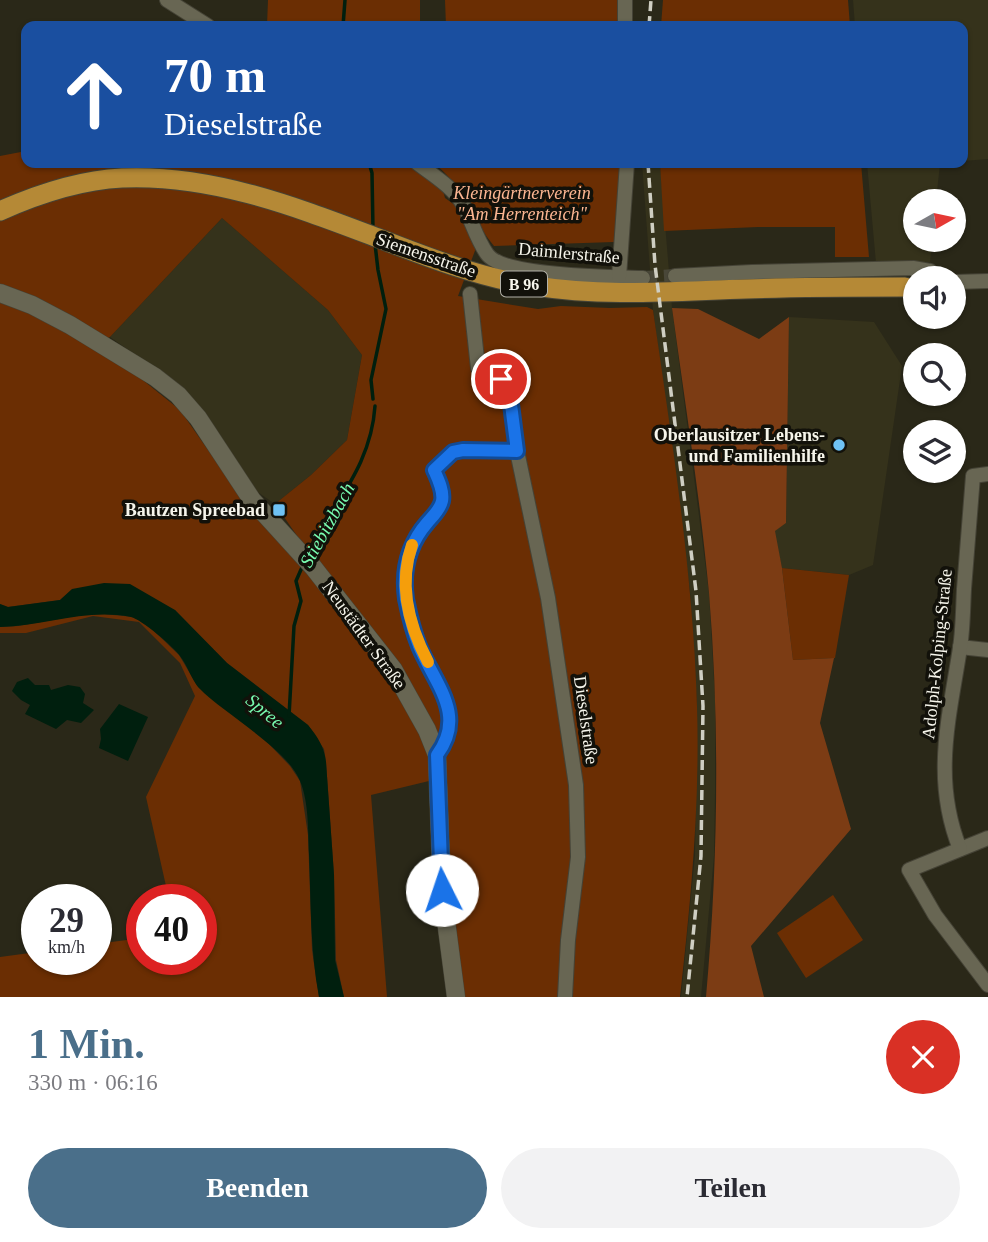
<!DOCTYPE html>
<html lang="de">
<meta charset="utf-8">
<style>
body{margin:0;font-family:Georgia,serif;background:#f2f2f3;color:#2b2b33;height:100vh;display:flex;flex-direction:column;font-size:26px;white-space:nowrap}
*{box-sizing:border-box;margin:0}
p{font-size:23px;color:#7c7c81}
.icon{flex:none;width:38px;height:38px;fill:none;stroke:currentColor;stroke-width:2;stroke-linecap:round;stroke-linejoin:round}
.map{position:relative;height:997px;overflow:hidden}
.details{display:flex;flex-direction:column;background:#fff;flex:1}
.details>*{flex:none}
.hud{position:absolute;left:21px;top:21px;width:947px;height:147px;border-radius:14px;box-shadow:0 2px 5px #0004;background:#1a4fa0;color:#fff;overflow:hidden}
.needle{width:46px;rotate:81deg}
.controls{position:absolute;left:903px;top:189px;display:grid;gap:14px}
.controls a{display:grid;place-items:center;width:63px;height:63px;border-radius:50%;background:#fff;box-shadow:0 2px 5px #0004;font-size:35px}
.speed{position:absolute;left:21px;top:884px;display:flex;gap:14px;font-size:35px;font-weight:700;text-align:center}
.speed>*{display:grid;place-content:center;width:91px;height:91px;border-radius:50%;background:#fff;box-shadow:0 2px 5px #0004;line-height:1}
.speed small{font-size:18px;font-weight:400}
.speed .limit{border:10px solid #d22;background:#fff;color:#111}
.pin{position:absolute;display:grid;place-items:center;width:60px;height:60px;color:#fff;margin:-30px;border:4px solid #fff;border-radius:50%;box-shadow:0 2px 7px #0007}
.me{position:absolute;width:77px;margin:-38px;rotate:356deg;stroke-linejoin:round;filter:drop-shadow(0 0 5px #0008)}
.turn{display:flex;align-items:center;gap:24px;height:147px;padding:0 28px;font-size:32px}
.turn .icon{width:91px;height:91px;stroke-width:2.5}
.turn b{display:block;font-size:49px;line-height:60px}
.round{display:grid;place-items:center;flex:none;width:74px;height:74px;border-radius:37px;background:#f2f2f3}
.head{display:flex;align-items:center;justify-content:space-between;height:119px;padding:0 28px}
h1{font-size:42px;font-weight:700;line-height:52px;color:#4a6f8a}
.action{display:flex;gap:14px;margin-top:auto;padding:14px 28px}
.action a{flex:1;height:80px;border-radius:42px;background:#4a6f8a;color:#fff;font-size:28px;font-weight:700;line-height:80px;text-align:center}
.action a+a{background:#f2f2f3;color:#2b2b33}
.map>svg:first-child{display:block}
.built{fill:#35321b}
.green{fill:#6b2e03}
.forest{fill:#7c3c14}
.water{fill:#001f0e}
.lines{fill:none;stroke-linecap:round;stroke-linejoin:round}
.stream{stroke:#001f0e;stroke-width:3.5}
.minor-tunnel{stroke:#494738;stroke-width:14;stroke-dasharray:14 7;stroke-linecap:butt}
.minor-casing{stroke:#454336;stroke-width:16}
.tertiary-casing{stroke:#454336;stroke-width:19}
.primary-casing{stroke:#454336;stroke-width:21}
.minor{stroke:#686653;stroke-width:14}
.tertiary{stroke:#686653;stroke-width:18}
.primary{stroke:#b58936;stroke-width:19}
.rail{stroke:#cfcec2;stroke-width:3.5;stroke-dasharray:10 5;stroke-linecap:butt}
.route-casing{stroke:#114b97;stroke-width:18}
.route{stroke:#1a73e8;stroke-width:12}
.slow{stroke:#f59e0b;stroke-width:12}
.poi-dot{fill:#6fc2f4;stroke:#12110a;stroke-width:2.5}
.labels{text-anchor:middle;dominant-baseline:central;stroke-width:7;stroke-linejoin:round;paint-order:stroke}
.shield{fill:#12110a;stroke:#b2b1a8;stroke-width:2}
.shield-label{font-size:16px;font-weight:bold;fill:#f6f5eb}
.park-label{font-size:18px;font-style:italic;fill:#fcb692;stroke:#12110a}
.street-label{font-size:18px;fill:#f6f5eb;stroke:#12110a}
.poi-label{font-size:18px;font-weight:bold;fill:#f6f5eb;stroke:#12110a;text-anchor:end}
.water-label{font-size:19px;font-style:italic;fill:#78fbb0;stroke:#12110a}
</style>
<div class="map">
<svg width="988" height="997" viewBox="0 0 988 997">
<rect width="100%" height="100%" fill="#2a2818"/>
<g class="built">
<path d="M853,0H988V159L963,161L962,26H855Z"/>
<path d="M642,163H660L672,308L709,593L715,699V794L714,856L701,997H681L695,855L697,706L690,592L653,310Z"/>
<path d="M867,163H947L940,164L936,201H915V240H932L930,262L876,263Z"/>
<path d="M222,218L328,310L362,355L347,440L311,475L275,504L249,486L161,373L110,337Z"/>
<path d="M789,317L874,322L902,366L873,565L849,575L782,568L774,531L786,523Z"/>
</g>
<g class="green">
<path d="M268,0H420V26H267Z"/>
<path d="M445,0H622L623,26H446Z"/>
<path d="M663,0H848L850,26H661Z"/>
<path d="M26,151V163H625L614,242L494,246C472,219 463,186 436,165L445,198L459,208L476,248L458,296L538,309L561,306L610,308L647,307L653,310C672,441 693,573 697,706C700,804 691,900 680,997H462L449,906L438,739L275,504L311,475L347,440L362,355L328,310L222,218L110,337L94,347L134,373L180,410L229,480L314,577L406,697L432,767L429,781L371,795L387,997H344L336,960L334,875L326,762L324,749L308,725L227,663L175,610L73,589L60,600L8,607L0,604V156Z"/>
<path d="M660,163H861L869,257H835V227H758L664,231Z"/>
<path d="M782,568L849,575L835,658L793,660Z"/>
<path d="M93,613L134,617L154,631L179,655L198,687L269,744L290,766L300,781L308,835L312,950L319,997H0V957L37,952V959H96V944L142,938V959H201V900L162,899L166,886L146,797L195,696L180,663L139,622L93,616L26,633H0V627L18,626Z"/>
<path d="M833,895L863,940L806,978L777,933Z"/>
</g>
<path class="forest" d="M672,308L698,309L759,339L789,317L786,523L775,531L782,568L793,660L834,658L820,723L851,829L751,946L764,997H706C718,863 720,727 709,593C700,497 685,403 672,308Z"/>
<g class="water">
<path d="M104,583L130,584L175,610L227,663L308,725C318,737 324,747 326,762L334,875L335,960L344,997H319C310,950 311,902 309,854C308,832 309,802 300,781C287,748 224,714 199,688C191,679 188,666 180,656C174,647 141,619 131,617C87,608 44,626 0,627V604L8,607L60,600L72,589Z"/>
<path d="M28,678L35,685H49L51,690L68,685L80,687L85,694L83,703L94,710L81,723L67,720L56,729L25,714L30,705L21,700L12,691L17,682Z"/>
<path d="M119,704L148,717L128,761L99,748L101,739L100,729Z"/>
</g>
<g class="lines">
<g class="stream">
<path d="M343,26L345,0"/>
<path d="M369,163L372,173L373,230"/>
<path d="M373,399L371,380L386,309L378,270L375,244"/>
<path d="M308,555C333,503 371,467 375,406"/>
<path d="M289,716L294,626L301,601L296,581L303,565"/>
</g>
<path class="minor-tunnel" d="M643,278L675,276"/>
<g class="minor-casing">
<g id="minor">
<path d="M167,0L208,26"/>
<path d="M625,0V26"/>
<path d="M417,163C434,176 453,187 464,206C472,222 477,240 487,254C503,277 613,277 643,278"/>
<path d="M675,276L752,272L913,268L930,271L937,278"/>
<path d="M619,277L627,163"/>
<path d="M954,282L988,281"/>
<path d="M470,294L478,368C485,383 502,372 509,389L517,451L548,598L576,785L578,857L568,940L565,997"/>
<path d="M960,647L988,650"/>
<path d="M437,755C467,715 435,684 419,646C413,631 409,614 406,599C402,570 407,545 427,523C432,517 440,510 442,501C444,491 438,479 434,470L453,452L463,450L517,451"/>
<path d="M988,838L909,870L935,915L988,985"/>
<path d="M960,849C932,779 949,719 960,648C963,629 963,608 964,589C967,551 970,514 973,476L988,474"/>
</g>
</g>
<g class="tertiary-casing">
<path id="tertiary" d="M0,293L32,305L70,325L155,377L178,395L198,418L252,500L313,567L393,669L427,730L437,755L442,890L456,997"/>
</g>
<g class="primary-casing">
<path id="primary" d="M0,211C38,194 81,180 122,178C212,174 296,207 378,238C429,258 481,278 535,286C605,297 676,291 746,289C799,287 852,287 905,287"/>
</g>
<use href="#minor" class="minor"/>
<use href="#tertiary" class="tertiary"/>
<use href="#primary" class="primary"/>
<g class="rail">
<path d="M649,26L651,0"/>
<path d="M648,163L655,265L696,591L703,706L701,856L687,997"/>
</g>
</g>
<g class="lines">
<g class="route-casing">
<path id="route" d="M442,890L437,755C467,715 435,684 419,646C413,631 409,614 406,599C402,570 408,545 427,523C432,517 440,510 442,501C444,491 438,479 434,470L453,452L463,450L517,451L509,389L506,382L501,379"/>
</g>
<use href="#route" class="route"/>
<path class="slow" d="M412,545C398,585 409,626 428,662"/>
</g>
<g class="poi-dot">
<circle cx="839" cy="445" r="7"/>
<rect x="272" y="503" width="14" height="14" rx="3.5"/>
</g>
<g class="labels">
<rect class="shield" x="501" y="271.5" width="46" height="25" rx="5"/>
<g class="shield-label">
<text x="524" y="284">B 96</text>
</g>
<g class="park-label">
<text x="522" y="193">Kleingärtnerverein<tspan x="522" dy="21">"Am Herrenteich"</tspan></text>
</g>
<g class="street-label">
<text transform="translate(569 253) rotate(5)">Daimlerstraße</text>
<text transform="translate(426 255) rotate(19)">Siemensstraße</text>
<text transform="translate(364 635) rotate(54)">Neustädter Straße</text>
<text transform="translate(937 654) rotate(-84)">Adolph-Kolping-Straße</text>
<text transform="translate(586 720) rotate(82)">Dieselstraße</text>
</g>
<g class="poi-label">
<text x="825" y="435">Oberlausitzer Lebens-<tspan x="825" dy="21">und Familienhilfe</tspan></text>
<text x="265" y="510">Bautzen Spreebad</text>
</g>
<g class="water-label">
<text transform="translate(327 525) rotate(-61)">Stiebitzbach</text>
<text transform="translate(265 711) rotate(40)">Spree</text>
</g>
</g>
</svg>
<div class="controls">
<a><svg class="needle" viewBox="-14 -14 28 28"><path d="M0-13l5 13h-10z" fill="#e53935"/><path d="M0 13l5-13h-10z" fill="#7c7c81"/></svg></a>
<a><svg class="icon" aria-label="sound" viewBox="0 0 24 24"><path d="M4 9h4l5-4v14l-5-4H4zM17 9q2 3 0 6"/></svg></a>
<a><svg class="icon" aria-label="search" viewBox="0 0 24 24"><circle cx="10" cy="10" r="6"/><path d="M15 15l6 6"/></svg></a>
<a><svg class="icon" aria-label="layers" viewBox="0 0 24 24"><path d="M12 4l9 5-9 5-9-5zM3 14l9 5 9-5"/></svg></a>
</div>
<div class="speed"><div>29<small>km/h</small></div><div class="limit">40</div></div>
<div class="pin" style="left:501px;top:379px;background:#d93025"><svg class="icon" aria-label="arrive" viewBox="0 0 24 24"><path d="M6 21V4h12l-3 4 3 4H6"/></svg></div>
<svg class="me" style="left:442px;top:890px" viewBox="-20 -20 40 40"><circle r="19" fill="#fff"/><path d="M0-13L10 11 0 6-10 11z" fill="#1a73e8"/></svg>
<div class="hud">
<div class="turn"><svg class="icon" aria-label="ahead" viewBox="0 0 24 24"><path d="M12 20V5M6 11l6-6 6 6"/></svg><div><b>70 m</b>Dieselstraße</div></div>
</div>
</div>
<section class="details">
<div class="head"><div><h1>1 Min.</h1><p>330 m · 06:16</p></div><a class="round" style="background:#d93025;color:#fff"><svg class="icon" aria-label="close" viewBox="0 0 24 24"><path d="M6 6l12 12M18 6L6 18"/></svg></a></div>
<div class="action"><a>Beenden</a><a>Teilen</a></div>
</section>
